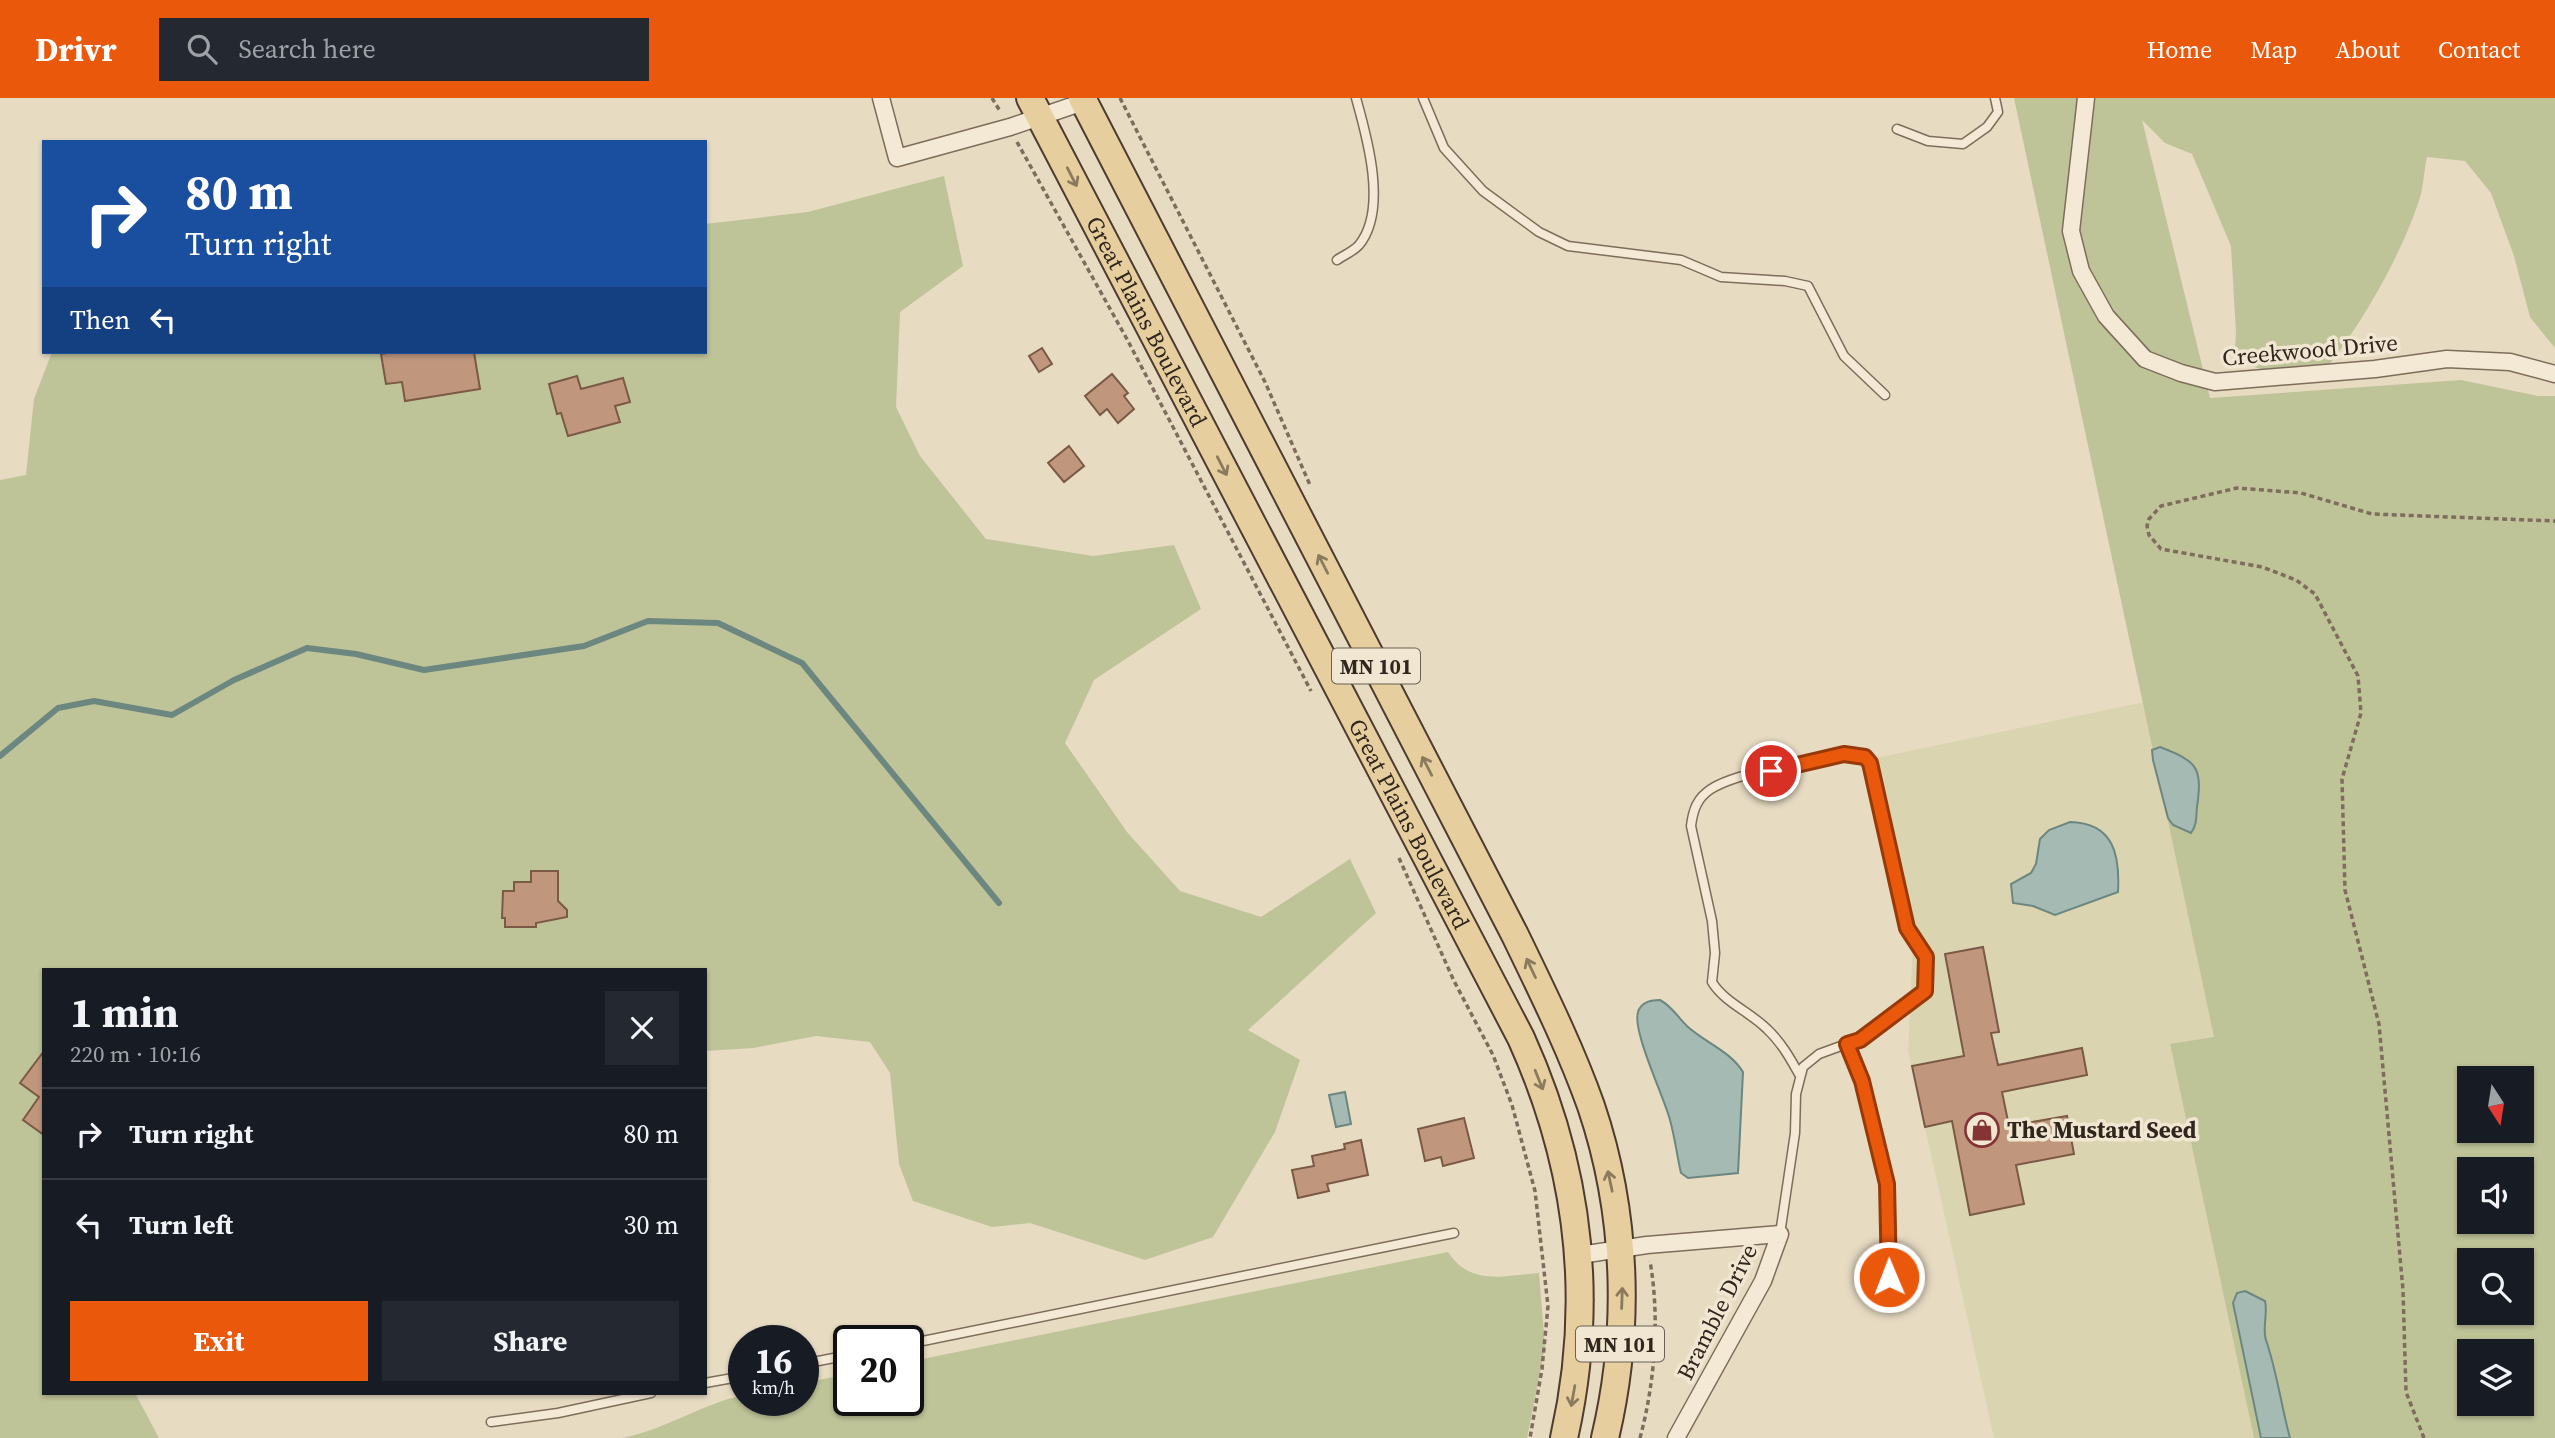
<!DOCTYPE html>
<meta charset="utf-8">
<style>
body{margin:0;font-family:"Source Serif 4",serif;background:#242831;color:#f1f3f6;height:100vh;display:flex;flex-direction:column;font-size:26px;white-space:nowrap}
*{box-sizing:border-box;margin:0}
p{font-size:23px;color:#9ea1a6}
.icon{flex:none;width:38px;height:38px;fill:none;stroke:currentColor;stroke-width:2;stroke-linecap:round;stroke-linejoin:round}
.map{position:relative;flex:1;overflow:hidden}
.details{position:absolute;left:42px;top:870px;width:665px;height:427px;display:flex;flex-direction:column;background:#171b24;border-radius:0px;box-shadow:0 2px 5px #0004}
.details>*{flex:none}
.banner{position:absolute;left:42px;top:42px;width:665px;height:214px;border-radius:0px;box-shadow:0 2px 5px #0004;background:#1a4fa0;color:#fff;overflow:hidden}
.needle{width:46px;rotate:168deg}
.tools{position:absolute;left:2457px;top:968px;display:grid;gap:14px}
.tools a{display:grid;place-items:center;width:77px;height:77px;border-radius:0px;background:#171b24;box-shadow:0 2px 5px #0004;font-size:35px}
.speed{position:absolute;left:728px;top:1227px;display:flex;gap:14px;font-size:35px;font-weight:700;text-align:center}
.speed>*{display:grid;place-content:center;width:91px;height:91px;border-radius:50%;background:#171b24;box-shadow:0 2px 5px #0004;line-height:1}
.speed small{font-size:18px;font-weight:400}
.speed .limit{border:4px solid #111;border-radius:10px;background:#fff;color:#111}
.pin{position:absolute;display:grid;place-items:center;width:60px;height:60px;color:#fff;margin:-30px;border:4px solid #fff;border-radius:50%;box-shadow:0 2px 7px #0007}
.me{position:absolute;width:77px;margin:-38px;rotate:359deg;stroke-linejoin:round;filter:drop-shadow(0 0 5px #0008)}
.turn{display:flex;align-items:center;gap:24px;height:147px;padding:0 28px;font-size:32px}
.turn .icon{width:91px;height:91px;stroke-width:2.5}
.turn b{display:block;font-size:49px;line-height:60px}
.then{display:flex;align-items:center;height:66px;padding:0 28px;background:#0003;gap:14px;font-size:26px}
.round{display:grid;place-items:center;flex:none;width:74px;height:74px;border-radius:0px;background:#242831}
.overview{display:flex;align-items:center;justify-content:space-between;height:119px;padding:0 28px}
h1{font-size:42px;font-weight:700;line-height:52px}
.action{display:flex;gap:14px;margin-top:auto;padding:14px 28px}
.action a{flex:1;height:80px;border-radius:0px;background:#ea580c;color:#fff;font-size:28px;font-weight:700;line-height:80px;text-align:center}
.action a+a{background:#242831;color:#f1f3f6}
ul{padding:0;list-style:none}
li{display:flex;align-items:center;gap:21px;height:91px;padding:0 28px;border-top:2px solid #363941}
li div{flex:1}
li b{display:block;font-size:26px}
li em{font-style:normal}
header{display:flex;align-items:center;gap:42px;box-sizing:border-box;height:98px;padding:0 35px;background:#ea580c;color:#fff}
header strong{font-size:33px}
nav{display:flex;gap:38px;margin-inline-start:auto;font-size:24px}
.search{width:490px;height:63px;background:#242831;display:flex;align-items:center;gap:18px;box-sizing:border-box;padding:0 24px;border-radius:0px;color:#9ea1a6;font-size:26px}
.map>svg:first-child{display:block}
.farmland{fill:#dbd4b1}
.green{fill:#bfc398;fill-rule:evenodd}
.water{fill:#a4bab3;stroke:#6c8780;stroke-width:2}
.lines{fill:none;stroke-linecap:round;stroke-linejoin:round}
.stream{stroke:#6c8780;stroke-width:6}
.building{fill:#c0977d;stroke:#7a5945;stroke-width:2}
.lane-casing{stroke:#7e6d5c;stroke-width:11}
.street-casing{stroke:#7e6d5c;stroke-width:19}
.primary-casing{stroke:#4d3c30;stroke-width:30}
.path{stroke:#7e6d5c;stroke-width:3.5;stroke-dasharray:5 3.5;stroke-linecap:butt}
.lane{stroke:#f3e9d4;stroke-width:8}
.street{stroke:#f3e9d4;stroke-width:16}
.primary{stroke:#e6ce9e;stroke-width:26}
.oneway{stroke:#8b7a5e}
.route-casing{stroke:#983908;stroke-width:18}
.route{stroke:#ea580c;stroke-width:12}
.labels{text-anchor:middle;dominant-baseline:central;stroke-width:7;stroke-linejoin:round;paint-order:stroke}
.shield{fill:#f0e6d1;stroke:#6a6054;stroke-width:2}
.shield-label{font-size:21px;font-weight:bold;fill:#30261e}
.street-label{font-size:23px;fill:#30261e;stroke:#f0e6d1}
.poi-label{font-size:23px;font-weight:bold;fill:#30261e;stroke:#f0e6d1;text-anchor:start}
</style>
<header>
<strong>Drivr</strong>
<div class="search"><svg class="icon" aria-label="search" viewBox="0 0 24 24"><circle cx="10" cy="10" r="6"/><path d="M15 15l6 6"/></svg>Search here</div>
<nav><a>Home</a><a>Map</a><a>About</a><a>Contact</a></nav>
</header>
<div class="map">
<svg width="2555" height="1340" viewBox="0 0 2555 1340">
<rect width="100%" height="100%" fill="#e7dbc2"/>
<path class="farmland" d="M2144,604L2214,939L2170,947L2254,1340H1994L1908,953L1914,824L1876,660Z"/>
<g class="green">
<path d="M2014,0H2555V250L2530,219L2514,158L2491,95L2465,63L2427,59C2424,71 2424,84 2421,96C2404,153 2362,226 2325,272L2271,274L2234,263L2236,235L2231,148L2192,56L2165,45L2142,22L2210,300L2461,282L2538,298H2555V1340H2254L2170,946L2214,939ZM2469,980H2522V1032H2469ZM2469,1071H2522V1124H2469ZM2469,1162H2522V1214H2469ZM2469,1253H2522V1306H2469Z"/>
<path d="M944,78L963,168L900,214L896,309L920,358L986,441L1093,458L1174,447L1201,511L1094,582L1065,645L1127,734L1180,793L1261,819L1350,761L1376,815L1248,932L1300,962L1275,1034L1213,1139L1145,1162L1030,1125L992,1129L913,1103L899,1066L890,975L870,944L816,938L753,950L705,953V872H44V1295H135L159,1340H0V382L26,377L34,301L52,254H705V126L808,114Z"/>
<path d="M1448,1154C1470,1188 1504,1178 1539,1175L1545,1249L1527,1340H622C665,1332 701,1306 744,1297V1302H803V1285L849,1276V1302H908V1264Z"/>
</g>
<g class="water">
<path d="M2160,649C2196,663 2203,668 2197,709C2196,719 2197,727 2191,735L2173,727L2168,720L2153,662L2152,652Z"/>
<path d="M2070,724C2114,725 2120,757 2118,794L2055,817L2033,808L2013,805L2011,786L2031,775L2036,766L2040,741L2049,732Z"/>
<path d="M1660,902C1673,909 1678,920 1688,929C1706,945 1730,953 1743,974L1738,1075L1688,1080L1681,1075C1677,1058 1675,1040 1670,1022C1664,999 1632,933 1638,914C1641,904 1651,902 1660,902Z"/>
<path d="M1345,994L1351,1026L1336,1029L1329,997Z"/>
<path d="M2245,1193L2265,1203C2268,1216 2262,1231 2266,1242C2277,1274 2281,1307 2290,1340H2261L2233,1205L2237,1195Z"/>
</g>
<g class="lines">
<path class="stream" d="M0,658L58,610L94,603L172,617L234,582L307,550L356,556L424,572L584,548L648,523L718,525L802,565L999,805"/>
</g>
<g class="building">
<path d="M1042,250L1052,266L1039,274L1029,258Z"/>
<path d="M394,254H474L480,291L405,303L402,284L386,286L381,256Z"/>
<path d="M1112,276L1128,295L1124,298L1134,311L1118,325L1107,311L1100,317L1085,298Z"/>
<path d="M577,278L581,291L623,280L630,304L615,308L620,324L568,338L561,315L557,316L549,286Z"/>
<path d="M1069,348L1084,368L1064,384L1048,365Z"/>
<path d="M531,773H558V803L567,812V819L536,825V829H505V820H502L503,793H514V784H531Z"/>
<path d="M1983,849L1999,934L1991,935L1998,967L2082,950L2087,977L2002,994L2009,1028L2067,1018L2074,1056L2016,1067L2024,1106L1970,1117L1952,1023L1925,1029L1912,968L1964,958L1945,856Z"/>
<path d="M44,953V1037L23,1022L39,999L20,985Z"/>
<path d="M1464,1020L1474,1060L1443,1068L1441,1059L1425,1063L1418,1031Z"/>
<path d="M1361,1042L1368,1077L1327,1086L1329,1093L1298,1100L1292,1072L1314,1068L1312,1058L1345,1051L1344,1046Z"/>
</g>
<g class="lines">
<g class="lane-casing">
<g id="lane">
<path d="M1423,0L1444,50L1483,93L1539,134L1568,148L1681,162L1721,179L1785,183L1808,188L1844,258L1885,297"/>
<path d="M1897,31L1928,43L1963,46L1987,29L1998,14L1995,0"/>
<path d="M1337,162C1344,157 1354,153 1359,147C1388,112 1367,39 1356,0"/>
<path d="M1847,946L1862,983L1887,1086L1890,1202"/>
<path d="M1780,1136L1795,1035L1796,996L1803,969L1819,956L1860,941L1925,893L1928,872L1926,859L1907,830L1870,665L1858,656H1844C1811,663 1737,674 1711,691C1697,700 1693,712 1691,728L1712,823L1715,855L1712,884C1724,904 1750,914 1767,931C1781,944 1790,960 1799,976"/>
<path d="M908,1246L1454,1135"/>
<path d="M803,1266L849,1257"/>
<path d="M705,1285L744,1278"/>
<path d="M491,1324L558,1315L651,1295"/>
</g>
</g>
<g class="street-casing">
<g id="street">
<path d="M881,0L897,60L1010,29L1089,2"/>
<path d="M2086,0L2071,133L2081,173L2106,218L2145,261L2181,275L2215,284L2375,271L2447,261L2510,264L2555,276"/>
<path d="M1580,1157L1647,1147L1780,1136L1763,1183L1676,1340"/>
</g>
</g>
<g class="primary-casing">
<g id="primary">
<path id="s1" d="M1030,0L1521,940C1579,1068 1595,1203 1564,1340"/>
<path d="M1082,0L1515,837C1542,893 1570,949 1591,1008C1627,1114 1631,1231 1605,1340"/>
</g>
</g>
<g class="path">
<path d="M992,0L1000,13"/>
<path d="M1120,0L1265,284L1310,387"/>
<path d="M1017,44L1128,243L1311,593"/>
<path d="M1399,760L1454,883L1493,957L1512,1007L1535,1093L1548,1208L1542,1271L1530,1340"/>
<path d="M1640,1340C1655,1284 1660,1220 1650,1163"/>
<path d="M2424,1340L2406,1294L2403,1192L2379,926L2345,792L2342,681L2361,615L2358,578L2315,496L2296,482L2262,469L2161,451L2149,437L2147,428L2149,421L2161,408L2237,390L2301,395L2372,416L2555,423"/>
</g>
<use href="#lane" class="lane"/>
<use href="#street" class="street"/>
<use href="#primary" class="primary"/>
</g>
<defs><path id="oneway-shaft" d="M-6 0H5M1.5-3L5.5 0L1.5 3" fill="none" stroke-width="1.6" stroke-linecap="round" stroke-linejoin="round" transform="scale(1.75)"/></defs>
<g class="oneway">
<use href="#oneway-shaft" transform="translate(1072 79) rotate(63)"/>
<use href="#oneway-shaft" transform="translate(1222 368) rotate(63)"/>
<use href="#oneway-shaft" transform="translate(1323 466) rotate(-117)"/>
<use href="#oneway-shaft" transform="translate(1427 668) rotate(-117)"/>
<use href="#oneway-shaft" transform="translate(1531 870) rotate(-115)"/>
<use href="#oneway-shaft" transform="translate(1539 982) rotate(68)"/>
<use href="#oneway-shaft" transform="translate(1610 1083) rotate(-102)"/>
<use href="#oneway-shaft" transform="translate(1622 1200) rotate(-88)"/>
<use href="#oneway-shaft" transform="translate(1573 1298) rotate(100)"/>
</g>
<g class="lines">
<g class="route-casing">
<path id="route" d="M1771,673L1844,656L1865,659L1870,665L1907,830L1926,859L1925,893L1860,942L1847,946L1862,983L1887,1086L1889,1179"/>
</g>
<use href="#route" class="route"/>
</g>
<defs>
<g id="shop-ring" transform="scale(1.75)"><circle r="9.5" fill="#f0e6d1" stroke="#853436" stroke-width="1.5"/><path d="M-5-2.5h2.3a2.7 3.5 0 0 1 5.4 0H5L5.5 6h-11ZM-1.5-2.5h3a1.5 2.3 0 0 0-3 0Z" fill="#853436"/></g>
</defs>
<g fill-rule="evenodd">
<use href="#shop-ring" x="1982" y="1032"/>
</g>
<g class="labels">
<g class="shield">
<rect x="1332" y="550.5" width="88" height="35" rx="5"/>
<rect x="1576" y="1228.5" width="88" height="35" rx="5"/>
</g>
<g class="shield-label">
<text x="1376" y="568">MN 101</text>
<text x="1620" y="1246">MN 101</text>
</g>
<g class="street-label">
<text stroke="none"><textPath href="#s1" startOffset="252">Great Plains Boulevard</textPath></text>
<text transform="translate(2310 252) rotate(-5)">Creekwood Drive</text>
<text stroke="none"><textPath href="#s1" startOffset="819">Great Plains Boulevard</textPath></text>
<text transform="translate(1717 1214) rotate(-63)">Bramble Drive</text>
</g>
<g class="poi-label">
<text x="2007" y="1032">The Mustard Seed</text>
</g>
</g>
</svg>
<div class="tools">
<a><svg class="needle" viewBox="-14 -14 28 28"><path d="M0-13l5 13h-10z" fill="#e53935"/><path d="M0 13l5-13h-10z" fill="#9ea1a6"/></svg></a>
<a><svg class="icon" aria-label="sound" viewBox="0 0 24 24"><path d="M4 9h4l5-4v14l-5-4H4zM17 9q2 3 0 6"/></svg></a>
<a><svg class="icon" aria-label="search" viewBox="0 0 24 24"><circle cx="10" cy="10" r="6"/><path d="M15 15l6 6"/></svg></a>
<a><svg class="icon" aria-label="layers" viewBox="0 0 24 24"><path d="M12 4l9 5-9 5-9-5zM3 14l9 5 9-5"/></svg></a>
</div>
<div class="speed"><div>16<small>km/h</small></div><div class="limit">20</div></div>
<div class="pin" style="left:1771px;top:673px;background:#d93025"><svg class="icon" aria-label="arrive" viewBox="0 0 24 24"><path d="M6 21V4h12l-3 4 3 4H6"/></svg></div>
<svg class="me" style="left:1889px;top:1179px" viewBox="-20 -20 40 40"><circle r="17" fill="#ea580c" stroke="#fff" stroke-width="3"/><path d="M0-11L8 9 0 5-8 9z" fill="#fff"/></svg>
<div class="banner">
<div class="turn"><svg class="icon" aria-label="right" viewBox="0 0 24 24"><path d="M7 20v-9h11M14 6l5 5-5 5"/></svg><div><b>80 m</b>Turn right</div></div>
<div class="then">Then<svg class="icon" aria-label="left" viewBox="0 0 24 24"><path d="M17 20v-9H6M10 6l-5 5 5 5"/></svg></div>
</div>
<section class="details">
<div class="overview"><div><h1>1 min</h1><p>220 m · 10:16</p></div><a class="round"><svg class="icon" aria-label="close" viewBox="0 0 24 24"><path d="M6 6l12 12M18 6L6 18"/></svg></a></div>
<ul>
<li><svg class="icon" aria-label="right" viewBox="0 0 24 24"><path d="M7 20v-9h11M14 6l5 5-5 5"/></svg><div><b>Turn right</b></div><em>80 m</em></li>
<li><svg class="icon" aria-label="left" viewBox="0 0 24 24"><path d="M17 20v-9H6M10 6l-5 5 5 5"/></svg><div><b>Turn left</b></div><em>30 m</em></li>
</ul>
<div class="action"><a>Exit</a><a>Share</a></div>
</section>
</div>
